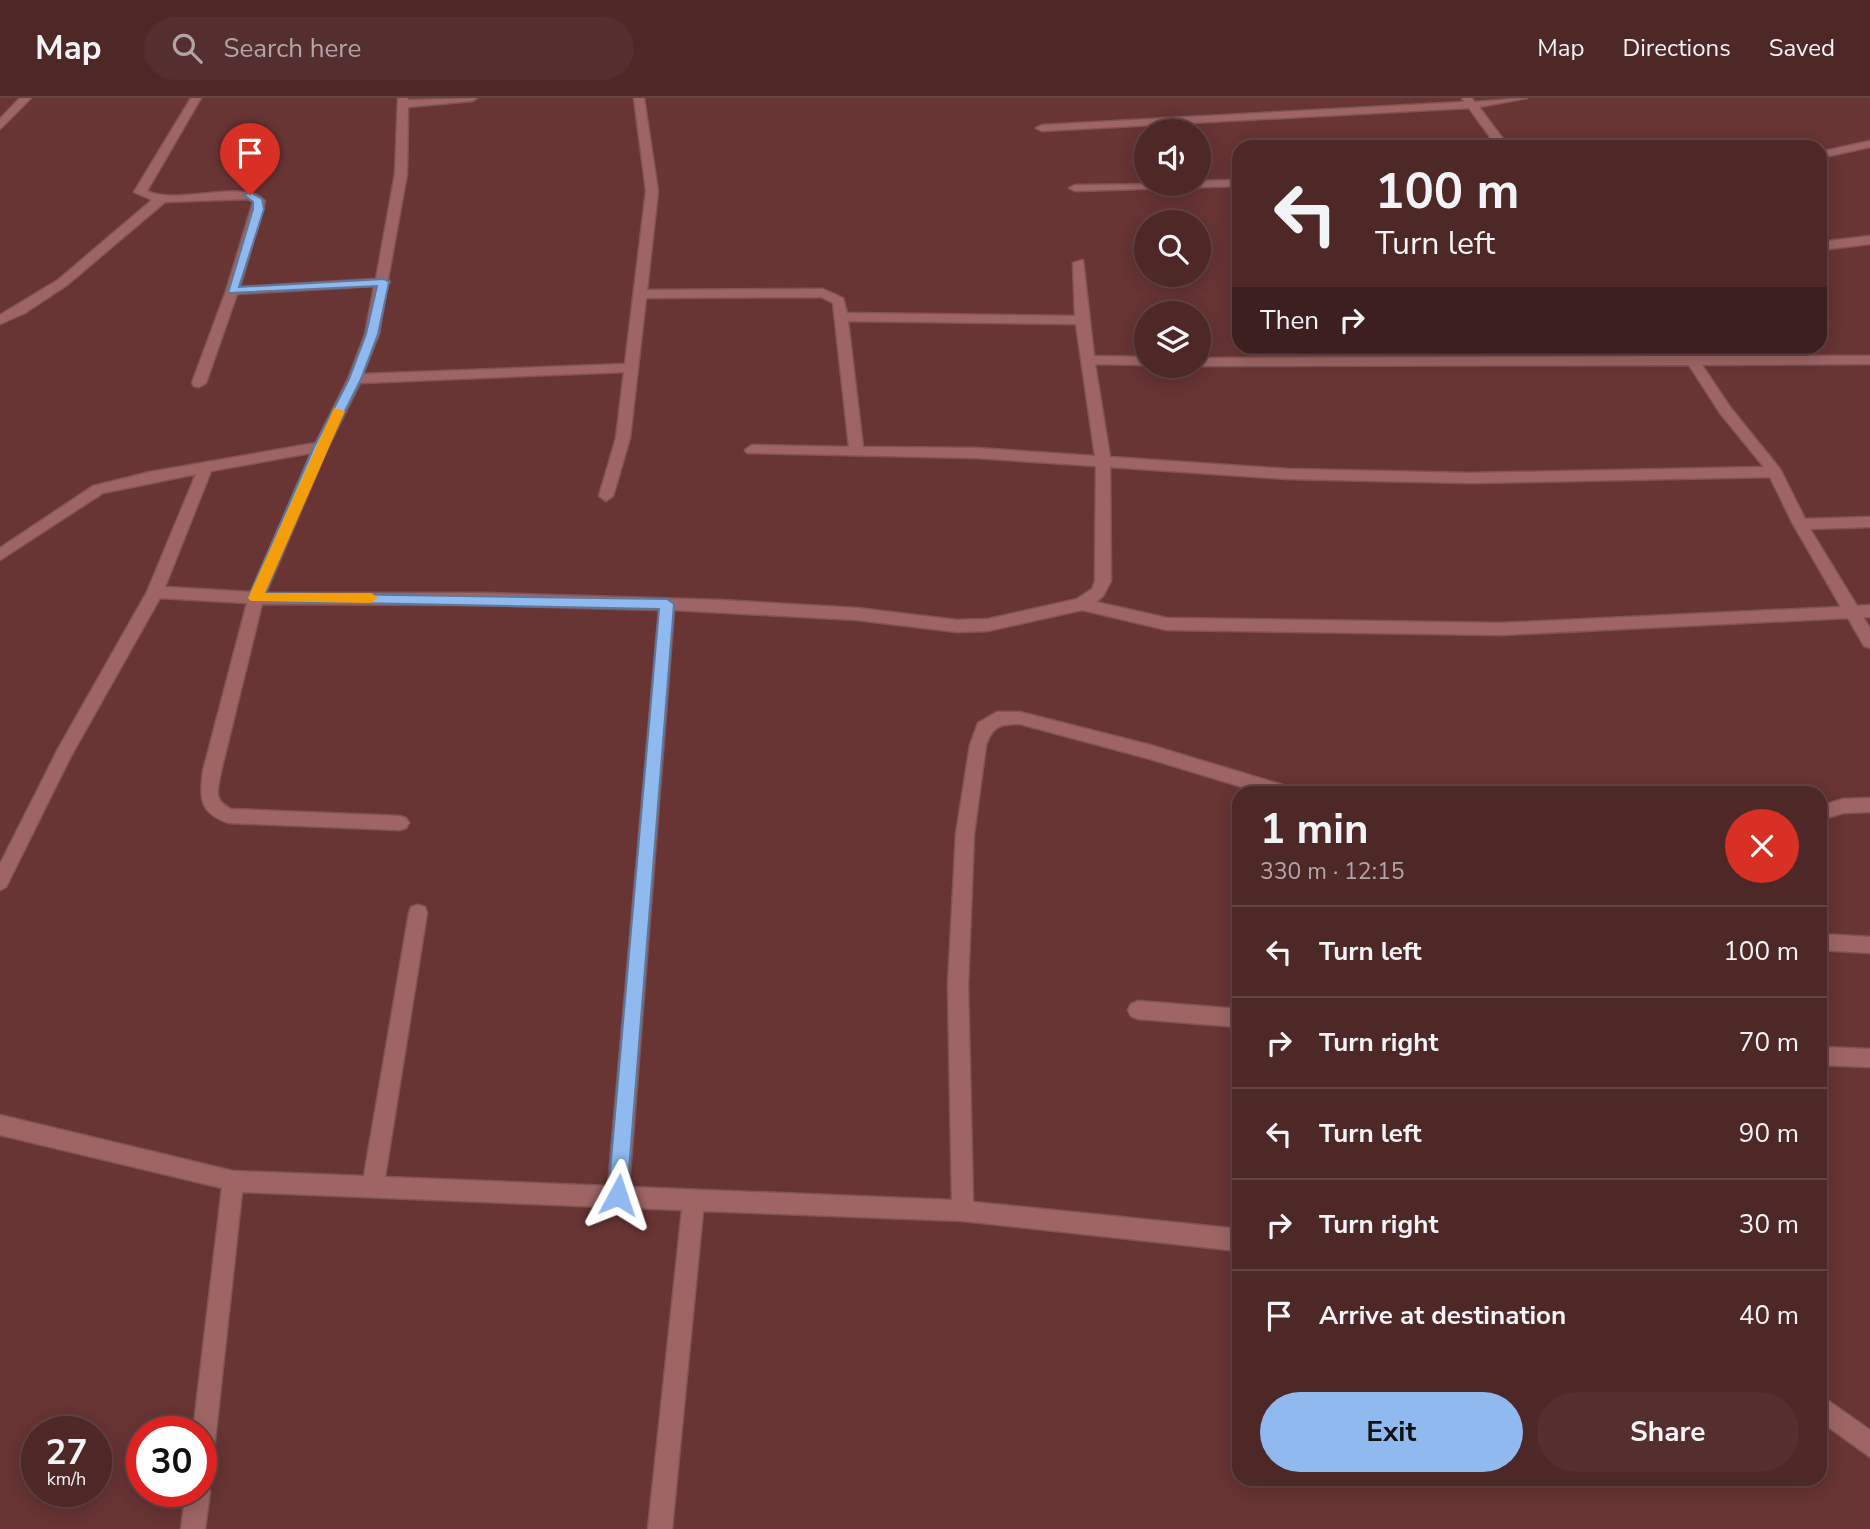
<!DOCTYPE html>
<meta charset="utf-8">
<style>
body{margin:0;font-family:"Nunito Sans",sans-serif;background:#552f2f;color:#f1f3f6;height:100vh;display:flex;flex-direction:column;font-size:26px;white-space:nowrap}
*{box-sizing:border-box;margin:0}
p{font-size:23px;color:#b3a5a7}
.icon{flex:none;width:38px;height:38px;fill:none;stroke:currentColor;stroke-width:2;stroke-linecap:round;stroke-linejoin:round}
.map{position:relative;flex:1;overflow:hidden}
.details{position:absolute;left:1232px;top:688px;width:595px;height:700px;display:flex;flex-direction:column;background:#4e2727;border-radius:21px;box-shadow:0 4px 18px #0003,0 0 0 2px #654444}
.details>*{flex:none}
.guide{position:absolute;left:1232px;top:42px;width:595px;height:214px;border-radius:21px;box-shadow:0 4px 18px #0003,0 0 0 2px #654444;background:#4e2727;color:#f1f3f6;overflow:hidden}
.fabs{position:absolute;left:1134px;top:21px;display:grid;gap:14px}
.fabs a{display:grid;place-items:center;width:77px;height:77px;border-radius:50%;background:#4e2727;box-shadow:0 4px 18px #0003,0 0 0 2px #654444;font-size:35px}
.speed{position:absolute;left:21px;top:1318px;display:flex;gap:14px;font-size:35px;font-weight:700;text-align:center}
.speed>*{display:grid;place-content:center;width:91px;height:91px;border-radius:50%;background:#4e2727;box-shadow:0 4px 18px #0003,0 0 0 2px #654444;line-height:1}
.speed small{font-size:18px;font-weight:400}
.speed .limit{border:10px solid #d22;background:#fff;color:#111}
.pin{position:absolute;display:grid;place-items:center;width:60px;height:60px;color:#fff;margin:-72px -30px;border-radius:50% 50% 50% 0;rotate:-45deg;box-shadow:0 0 7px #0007}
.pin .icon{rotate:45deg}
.me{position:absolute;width:77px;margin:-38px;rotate:5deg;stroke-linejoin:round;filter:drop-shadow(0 0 5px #0008)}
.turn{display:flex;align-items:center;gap:24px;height:147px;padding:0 28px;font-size:32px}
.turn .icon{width:91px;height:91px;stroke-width:2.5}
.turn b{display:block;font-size:49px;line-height:60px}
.then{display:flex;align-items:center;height:66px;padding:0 28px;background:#0003;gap:14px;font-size:26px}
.round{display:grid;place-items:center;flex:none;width:74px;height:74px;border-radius:37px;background:#552f2f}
.summary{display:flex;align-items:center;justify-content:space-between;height:119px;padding:0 28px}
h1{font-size:42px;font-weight:700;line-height:52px}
.primary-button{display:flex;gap:14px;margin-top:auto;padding:14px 28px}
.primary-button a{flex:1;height:80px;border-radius:42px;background:#90b9f0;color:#111;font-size:28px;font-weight:700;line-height:80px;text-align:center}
.primary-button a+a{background:#552f2f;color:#f1f3f6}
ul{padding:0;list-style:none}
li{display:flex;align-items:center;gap:21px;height:91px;padding:0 28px;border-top:2px solid #654444}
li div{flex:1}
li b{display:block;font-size:26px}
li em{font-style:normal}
header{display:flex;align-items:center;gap:42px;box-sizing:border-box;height:98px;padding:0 35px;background:#4e2727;border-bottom:2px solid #654444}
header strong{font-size:33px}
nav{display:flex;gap:38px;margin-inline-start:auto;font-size:24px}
.search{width:490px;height:63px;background:#552f2f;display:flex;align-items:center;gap:18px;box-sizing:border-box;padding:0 24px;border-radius:38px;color:#b3a5a7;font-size:26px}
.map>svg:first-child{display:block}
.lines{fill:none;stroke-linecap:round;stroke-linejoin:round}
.street-casing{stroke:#805455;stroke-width:3}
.street{fill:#9f6565;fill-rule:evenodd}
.route{fill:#90b9f0;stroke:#5e789c;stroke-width:2}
.slow{fill:#f59e0b}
</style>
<header>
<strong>Map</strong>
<div class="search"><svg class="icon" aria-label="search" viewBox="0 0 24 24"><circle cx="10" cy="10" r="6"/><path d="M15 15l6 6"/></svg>Search here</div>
<nav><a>Map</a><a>Directions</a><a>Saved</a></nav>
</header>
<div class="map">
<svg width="1870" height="1431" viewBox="0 0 1870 1431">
<rect width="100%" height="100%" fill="#683434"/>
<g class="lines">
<g class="street-casing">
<g id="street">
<path d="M20,0H31L0,31V21Z"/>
<path d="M191,0H201L147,93C179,108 242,80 265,103L240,189L376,181L395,76L398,0H408V2L477,0L472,3L408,9L407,76L388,181L390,184L387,187L379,236L363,276L625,266L646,93L634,0H644L658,93L647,192L823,191L843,200L847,215L1075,218L1073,165L1083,162L1094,258L1146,259V267L1095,266L1110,359L1288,371L1470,375L1764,369L1720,315L1689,267L1199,268V260L1683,258L1677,248H1690L1696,258H1870V266L1702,267L1730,309L1780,371L1805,421L1870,419V429L1810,431L1857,508L1870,507V519H1863L1870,530V550L1864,548L1848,520L1501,537L1167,532L1082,512L988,533L957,534L857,522L674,512L629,1089L952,1102L948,887L956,736L970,647L978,625L997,614H1020L1150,647L1286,688L1295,695H1262L1150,661L1020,626C1000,626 993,628 986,647L974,736L968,887L973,1104L1239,1131V1153L963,1123L703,1113L672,1431H648L682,1112L242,1094L213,1361L209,1369L201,1373V1334H193L222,1090L0,1037V1017L233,1073L364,1078L409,815L411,809L418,807L425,809L427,815L385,1079L608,1088L659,512L485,507L262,506L221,673C218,692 212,701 231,711L400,718L406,720L409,725L406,730L400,732L229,725C199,715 200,701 203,673L247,505L160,500L71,658L6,789L0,792V766L58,651L147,494L196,376L103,395L0,462V450L93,388L150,374L316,345L348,281L365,236L374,188L237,196L206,285L199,289L194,288L192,285L226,193L253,104L248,101L165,104L67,187L25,215L0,226V217L58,182L152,102L134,94ZM821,199L833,205L849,349L752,347L745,352L747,355L976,360L1096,368L1095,483L1092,491L1077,501L988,521L957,522L857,510L720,502L485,495H266L328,349L360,285L624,274L616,340L599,398L606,403L613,398L630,340L646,200ZM848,223L1076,226L1095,358L976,350L863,349ZM311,355L251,494L165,489L211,373ZM1110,369L1288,381L1470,385L1770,379L1793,426L1841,509L1501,525L1167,520L1096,504L1103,498L1111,483Z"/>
<path d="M1462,0H1472L1474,4L1527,0L1479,9L1509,49H1497L1469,10L1042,33L1036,30L1042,27L1464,4Z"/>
<path d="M1870,43V49L1820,60V54Z"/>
<path d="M1239,82V88L1075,93L1069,90L1075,87L1199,86V83Z"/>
<path d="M1870,138V146L1820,152V144Z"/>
<path d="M1870,700V714L1843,715L1820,722V708L1843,701Z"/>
<path d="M1820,836L1870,839V855L1820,852Z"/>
<path d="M1138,903L1239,911V929L1138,921L1131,918L1128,912L1131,906Z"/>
<path d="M1820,949L1870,951V969L1820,967Z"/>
<path d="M1820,1297L1870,1332V1359L1820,1323Z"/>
<path d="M201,1382L206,1385L210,1393L205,1431H181L186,1393H201Z"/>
</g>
</g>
<use href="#street" class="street"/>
</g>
<path class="route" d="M250,94L262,101L264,111L239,189L384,181L389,184L378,236L361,281L327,349L265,495L667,501L674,506L627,1097L625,1104L618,1106L611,1104L608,1097L659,511L251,503L248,500L314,349L349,281L366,236L377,188L228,195L253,111V104L244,97Z"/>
<path class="slow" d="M334,310L345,313L265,495H371L378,500L371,505L251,503L248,500Z"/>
</svg>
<div class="fabs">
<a><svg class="icon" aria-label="sound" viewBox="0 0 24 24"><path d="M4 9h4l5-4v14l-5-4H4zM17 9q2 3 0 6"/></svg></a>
<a><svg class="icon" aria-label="search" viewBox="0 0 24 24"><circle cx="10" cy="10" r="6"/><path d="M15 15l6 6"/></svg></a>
<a><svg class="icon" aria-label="layers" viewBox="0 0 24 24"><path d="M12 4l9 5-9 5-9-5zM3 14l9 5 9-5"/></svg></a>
</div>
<div class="speed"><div>27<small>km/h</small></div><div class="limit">30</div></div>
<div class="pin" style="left:250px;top:97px;background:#d93025"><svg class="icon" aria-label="arrive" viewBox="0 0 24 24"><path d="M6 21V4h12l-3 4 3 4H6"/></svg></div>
<svg class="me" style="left:618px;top:1097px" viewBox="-20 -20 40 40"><path d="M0-17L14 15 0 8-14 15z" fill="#90b9f0" stroke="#fff" stroke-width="4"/></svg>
<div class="guide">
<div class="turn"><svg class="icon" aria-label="left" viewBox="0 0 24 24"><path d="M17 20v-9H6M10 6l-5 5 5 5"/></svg><div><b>100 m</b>Turn left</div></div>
<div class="then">Then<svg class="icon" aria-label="right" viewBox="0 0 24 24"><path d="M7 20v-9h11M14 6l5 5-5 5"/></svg></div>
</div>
<section class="details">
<div class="summary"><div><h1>1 min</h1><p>330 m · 12:15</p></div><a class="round" style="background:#d93025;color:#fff"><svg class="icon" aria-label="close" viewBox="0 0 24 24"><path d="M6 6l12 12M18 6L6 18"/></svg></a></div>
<ul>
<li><svg class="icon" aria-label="left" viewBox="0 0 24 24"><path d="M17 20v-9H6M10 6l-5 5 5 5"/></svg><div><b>Turn left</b></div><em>100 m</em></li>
<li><svg class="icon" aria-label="right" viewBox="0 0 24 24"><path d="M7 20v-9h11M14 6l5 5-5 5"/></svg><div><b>Turn right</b></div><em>70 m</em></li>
<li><svg class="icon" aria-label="left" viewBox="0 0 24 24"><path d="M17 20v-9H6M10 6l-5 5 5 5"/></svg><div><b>Turn left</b></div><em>90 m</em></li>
<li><svg class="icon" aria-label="right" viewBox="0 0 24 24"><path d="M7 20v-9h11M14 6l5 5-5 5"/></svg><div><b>Turn right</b></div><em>30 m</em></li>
<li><svg class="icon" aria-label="arrive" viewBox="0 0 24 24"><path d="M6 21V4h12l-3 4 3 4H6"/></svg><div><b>Arrive at destination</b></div><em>40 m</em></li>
</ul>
<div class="primary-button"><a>Exit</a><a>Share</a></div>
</section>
</div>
